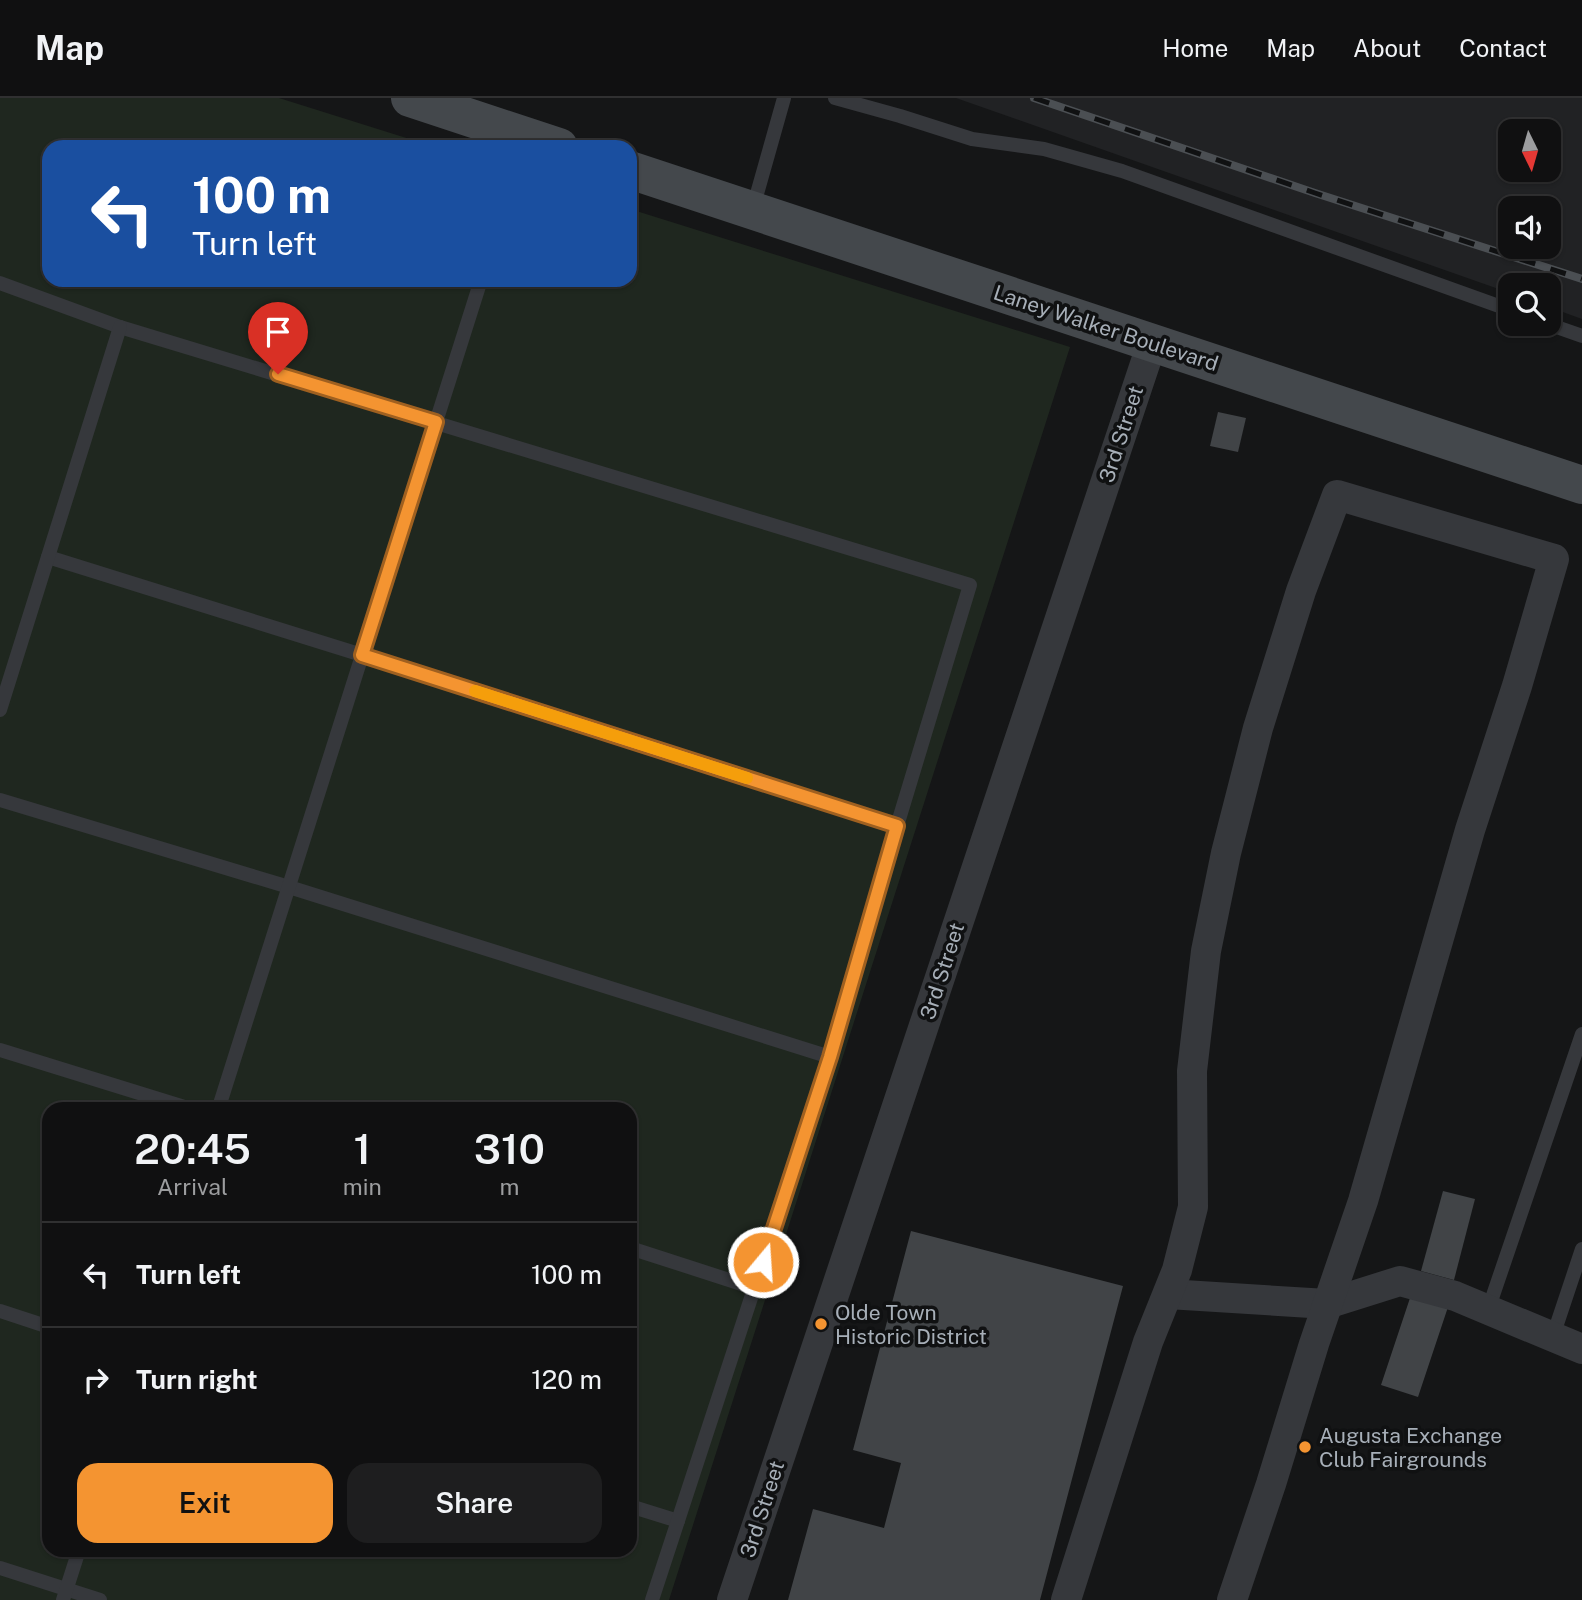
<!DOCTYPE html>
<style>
body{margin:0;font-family:"Public Sans",sans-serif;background:#1e1e1f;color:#f1f3f6;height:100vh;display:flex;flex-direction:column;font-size:26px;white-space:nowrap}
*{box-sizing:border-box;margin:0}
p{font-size:23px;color:#9c9d9f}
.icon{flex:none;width:38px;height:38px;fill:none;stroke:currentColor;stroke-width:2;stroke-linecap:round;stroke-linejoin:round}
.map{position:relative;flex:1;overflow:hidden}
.drawer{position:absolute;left:42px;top:1004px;width:595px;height:455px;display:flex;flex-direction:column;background:#101011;border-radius:21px;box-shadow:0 2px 5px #0004,0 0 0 2px #303031}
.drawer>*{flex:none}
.guide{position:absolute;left:42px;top:42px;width:595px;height:147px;border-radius:21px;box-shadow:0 2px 5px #0004,0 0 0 2px #303031;background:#1a4fa0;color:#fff;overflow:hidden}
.needle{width:46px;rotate:175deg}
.buttons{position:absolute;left:1498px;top:21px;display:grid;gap:14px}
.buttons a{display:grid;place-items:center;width:63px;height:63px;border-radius:14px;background:#101011;box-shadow:0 2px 5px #0004,0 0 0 2px #303031;font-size:35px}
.pin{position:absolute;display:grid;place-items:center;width:60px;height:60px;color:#fff;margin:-72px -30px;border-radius:50% 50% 50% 0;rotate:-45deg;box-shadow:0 0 7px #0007}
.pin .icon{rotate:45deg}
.me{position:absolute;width:77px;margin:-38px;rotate:18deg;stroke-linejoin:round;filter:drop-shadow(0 0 5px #0008)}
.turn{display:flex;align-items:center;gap:24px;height:147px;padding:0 35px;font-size:32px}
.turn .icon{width:91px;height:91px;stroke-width:2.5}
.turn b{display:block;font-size:49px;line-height:60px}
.eta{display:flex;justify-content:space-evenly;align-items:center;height:119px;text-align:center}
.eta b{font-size:42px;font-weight:600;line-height:49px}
.cta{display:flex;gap:14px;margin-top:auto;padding:14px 35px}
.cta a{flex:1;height:80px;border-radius:21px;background:#f49431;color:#111;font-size:28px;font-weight:600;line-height:80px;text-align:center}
.cta a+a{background:#1e1e1f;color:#f1f3f6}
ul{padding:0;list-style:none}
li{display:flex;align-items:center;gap:21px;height:105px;padding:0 35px;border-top:2px solid #303031}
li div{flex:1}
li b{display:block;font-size:26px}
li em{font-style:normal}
header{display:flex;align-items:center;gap:42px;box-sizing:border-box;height:98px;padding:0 35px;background:#101011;border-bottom:2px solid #303031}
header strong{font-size:33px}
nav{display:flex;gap:38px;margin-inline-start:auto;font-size:24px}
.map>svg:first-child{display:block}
.built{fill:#212224;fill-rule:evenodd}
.green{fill:#1f271f;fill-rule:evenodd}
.building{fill:#414447}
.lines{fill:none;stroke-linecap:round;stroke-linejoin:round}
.lane{stroke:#36383c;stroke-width:14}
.street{stroke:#36383c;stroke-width:30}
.secondary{stroke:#44484c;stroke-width:38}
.rail-casing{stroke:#4b4f53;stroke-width:8}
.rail{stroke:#101112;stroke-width:5;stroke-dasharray:16;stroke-linecap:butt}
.route-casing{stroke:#9f6020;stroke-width:18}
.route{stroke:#f49431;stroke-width:12}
.slow{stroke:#f59e0b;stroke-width:12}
.poi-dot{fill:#f49431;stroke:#101112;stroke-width:2.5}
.labels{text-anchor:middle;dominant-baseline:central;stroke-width:7;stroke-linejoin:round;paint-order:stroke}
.street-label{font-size:21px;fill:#a7afb8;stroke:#101112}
.poi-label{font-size:21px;fill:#a7afb8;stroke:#101112;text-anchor:start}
</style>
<header>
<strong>Map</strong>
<nav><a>Home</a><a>Map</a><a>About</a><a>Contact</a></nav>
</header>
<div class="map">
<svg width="1582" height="1502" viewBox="0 0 1582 1502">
<rect width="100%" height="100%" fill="#151617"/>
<path class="built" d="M956,0H1582V221L1549,209V187H1510V195ZM1510,33H1549V72H1510ZM1510,110H1549V149H1510Z"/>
<path class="green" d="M0,0H279L435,49H49V182H630V111L1070,249L669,1502H0ZM49,1012H630V1452H49Z"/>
<g class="building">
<path d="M1218,314L1246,320L1238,354L1210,348Z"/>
<path d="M1443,1093L1475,1101L1454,1182L1421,1173Z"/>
<path d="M911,1133L1123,1188L1040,1502H788L813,1411L884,1430L901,1365L853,1352Z"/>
<path d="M1411,1197L1448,1209L1418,1299L1381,1287Z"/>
</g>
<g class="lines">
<g class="lane">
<path d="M835,0L900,18L972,41L1044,51L1122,73L1510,212"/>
<path d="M753,110L784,0"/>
<path d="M0,185L120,229L970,487L897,728L362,557L48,459"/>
<path d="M1548,226L1582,238"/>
<path d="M0,612L120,229"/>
<path d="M0,702L289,789L830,959L897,728"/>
<path d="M0,952L194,1012"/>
<path d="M218,1012L481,182"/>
<path d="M630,1150L754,1190"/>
<path d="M1488,1212L1582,936"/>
<path d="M0,1213L49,1229"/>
<path d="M1553,1238L1582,1151"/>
<path d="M630,1408L678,1423"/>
<path d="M0,1470L100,1502"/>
<path d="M63,1502L79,1452"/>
<path d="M652,1502L830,959"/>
</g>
<g class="street">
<path d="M1168,1196L1327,1206L1400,1183L1455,1198L1582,1251"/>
<path d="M732,1502L1152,245"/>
<path d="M1066,1502L1148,1244L1177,1172L1193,1109L1192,973L1206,853L1226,755L1258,630L1301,493L1337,397L1554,461L1517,588L1470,732L1363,1103L1314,1246L1271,1386L1232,1502"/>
</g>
<g class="secondary">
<path d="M410,0L559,49"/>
<path d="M630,72L1582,387"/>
</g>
<g class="rail-casing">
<path id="rail" d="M1034,0L1315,95L1582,181"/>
</g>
<use href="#rail" class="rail"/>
</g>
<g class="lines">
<g class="route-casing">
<path id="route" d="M278,276L436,324L362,557L897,728L830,959L763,1164"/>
</g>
<use href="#route" class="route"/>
<path class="slow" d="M475,593L747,680"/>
</g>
<g class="poi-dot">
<circle cx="821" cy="1226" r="7"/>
<circle cx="1305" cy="1349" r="7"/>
</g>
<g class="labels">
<g class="street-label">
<text transform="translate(1106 230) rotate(18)">Laney Walker Boulevard</text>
<text transform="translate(1121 336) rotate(-72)">3rd Street</text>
<text transform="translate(942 873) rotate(-72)">3rd Street</text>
<text transform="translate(762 1411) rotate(-72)">3rd Street</text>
</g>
<g class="poi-label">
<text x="835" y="1214">Olde Town<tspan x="835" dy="24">Historic District</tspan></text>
<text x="1319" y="1337">Augusta Exchange<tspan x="1319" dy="24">Club Fairgrounds</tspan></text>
</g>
</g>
</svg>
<div class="buttons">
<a><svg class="needle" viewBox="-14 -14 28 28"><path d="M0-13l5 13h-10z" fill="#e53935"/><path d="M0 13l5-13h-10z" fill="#9c9d9f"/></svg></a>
<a><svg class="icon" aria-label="sound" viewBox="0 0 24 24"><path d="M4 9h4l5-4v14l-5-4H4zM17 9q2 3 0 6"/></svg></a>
<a><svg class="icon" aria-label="search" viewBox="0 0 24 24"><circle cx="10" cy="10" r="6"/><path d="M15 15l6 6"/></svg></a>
</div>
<div class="pin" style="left:278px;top:276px;background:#d93025"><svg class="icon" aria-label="arrive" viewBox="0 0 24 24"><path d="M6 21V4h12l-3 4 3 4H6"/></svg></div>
<svg class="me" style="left:763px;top:1164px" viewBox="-20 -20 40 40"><circle r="17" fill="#f49431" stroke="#fff" stroke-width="3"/><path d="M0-11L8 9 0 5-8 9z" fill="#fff"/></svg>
<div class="guide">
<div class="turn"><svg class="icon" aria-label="left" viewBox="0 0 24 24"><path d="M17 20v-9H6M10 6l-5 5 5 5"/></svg><div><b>100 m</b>Turn left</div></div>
</div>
<section class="drawer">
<div class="eta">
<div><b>20:45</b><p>Arrival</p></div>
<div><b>1</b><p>min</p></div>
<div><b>310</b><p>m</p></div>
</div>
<ul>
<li><svg class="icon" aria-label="left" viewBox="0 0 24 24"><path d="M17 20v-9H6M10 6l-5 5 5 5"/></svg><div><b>Turn left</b></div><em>100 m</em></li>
<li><svg class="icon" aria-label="right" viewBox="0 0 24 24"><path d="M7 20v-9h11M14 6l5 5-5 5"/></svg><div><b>Turn right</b></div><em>120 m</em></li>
</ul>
<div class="cta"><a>Exit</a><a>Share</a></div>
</section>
</div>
